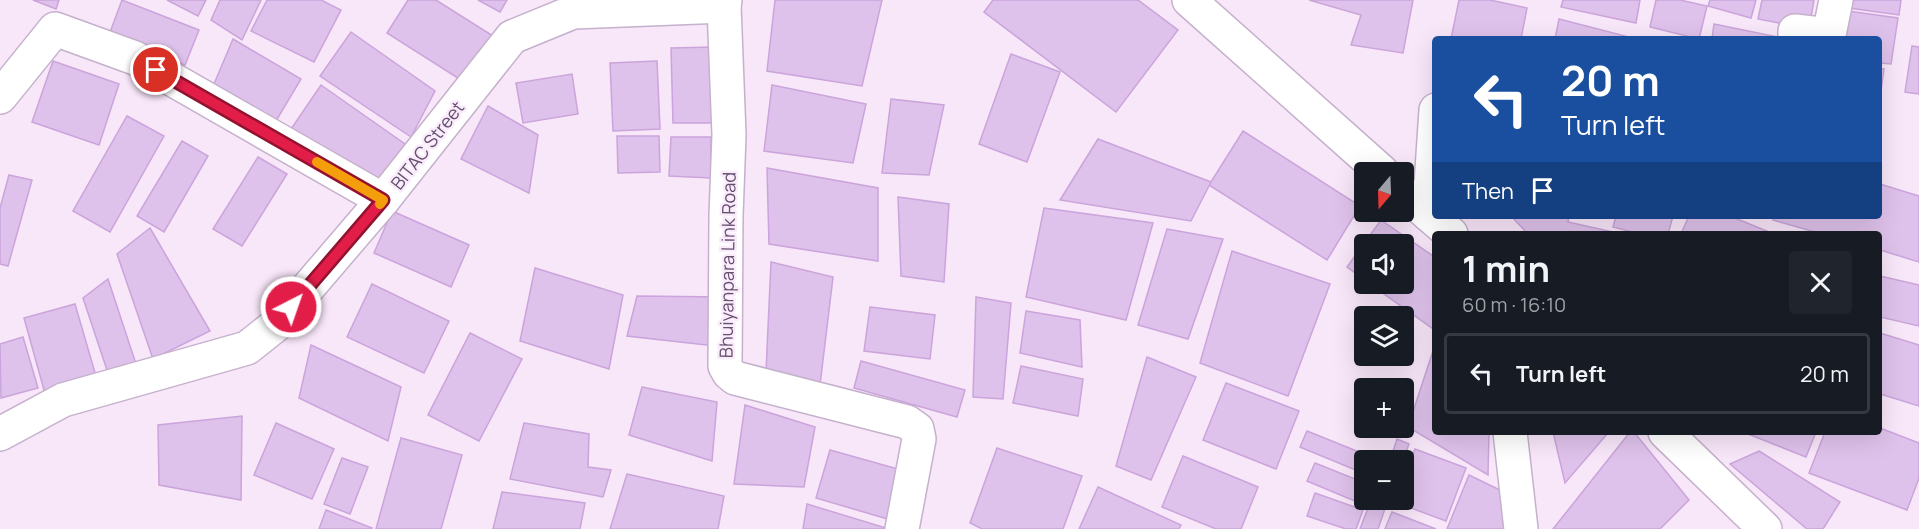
<!DOCTYPE html>
<meta charset="utf-8">
<style>
body{margin:0;font-family:Manrope,sans-serif;background:#20242c;color:#f1f3f6;height:100vh;display:flex;flex-direction:column;font-size:22px;white-space:nowrap}
*{box-sizing:border-box;margin:0}
p{font-size:20px;color:#9ea1a6}
.icon{flex:none;width:33px;height:33px;fill:none;stroke:currentColor;stroke-width:2;stroke-linecap:round;stroke-linejoin:round}
.map{position:relative;flex:1;overflow:hidden}
.details{position:absolute;left:1432px;top:231px;width:450px;height:204px;display:flex;flex-direction:column;background:#171b24;border-radius:6px;box-shadow:0 6px 24px #0002}
.details>*{flex:none}
.banner{position:absolute;left:1432px;top:36px;width:450px;height:183px;border-radius:6px;box-shadow:0 6px 24px #0002;background:#1a4fa0;color:#fff;overflow:hidden}
.needle{width:39px;rotate:199deg}
.buttons{position:absolute;left:1354px;top:162px;display:grid;gap:12px}
.buttons a{display:grid;place-items:center;width:60px;height:60px;border-radius:6px;background:#171b24;box-shadow:0 6px 24px #0002;font-size:30px}
.pin{position:absolute;display:grid;place-items:center;width:51px;height:51px;color:#fff;margin:-26px;border:3px solid #fff;border-radius:50%;box-shadow:0 2px 6px #0007}
.me{position:absolute;width:66px;margin:-33px;rotate:41deg;stroke-linejoin:round;filter:drop-shadow(0 0 4px #0008)}
.turn{display:flex;align-items:center;gap:21px;height:126px;padding:0 30px;font-size:27px}
.turn .icon{width:78px;height:78px;stroke-width:2.5}
.turn b{display:block;font-size:42px;line-height:51px}
.then{display:flex;align-items:center;height:57px;padding:0 30px;background:#0003;gap:12px;font-size:22px}
.round{display:grid;place-items:center;flex:none;width:63px;height:63px;border-radius:6px;background:#20242c}
.overview{display:flex;align-items:center;justify-content:space-between;height:102px;padding:0 30px}
h1{font-size:36px;font-weight:700;line-height:45px}
ul{padding:0;list-style:none}
li{display:flex;align-items:center;gap:18px;height:81px;margin:0 12px 9px;padding:0 18px;border:3px solid #363941;border-radius:6px}
li div{flex:1}
li b{display:block;font-size:22px}
li em{font-style:normal}
.map>svg:first-child{display:block}
.building{fill:#dfc2eb;stroke:#caa4db;stroke-width:1.5}
.lines{fill:none;stroke-linecap:round;stroke-linejoin:round}
.minor-casing{stroke:#c5b1cc;stroke-width:36}
.tertiary-casing{stroke:#c5b1cc;stroke-width:36}
.minor{stroke:#fff;stroke-width:33}
.tertiary{stroke:#fff;stroke-width:33}
.route-casing{stroke:#92132f;stroke-width:15}
.route{stroke:#e11d48;stroke-width:10}
.slow{stroke:#f59e0b;stroke-width:10}
.labels{text-anchor:middle;dominant-baseline:central;stroke-width:5;stroke-linejoin:round;paint-order:stroke}
.street-label{font-size:18px;fill:#644f6f;stroke:#fbecfc}
</style>
<div class="map">
<svg width="1919" height="529" viewBox="0 0 1919 529">
<rect width="100%" height="100%" fill="#f8e6f9"/>
<g class="building">
<path d="M33,0H59L56,9Z"/>
<path d="M122,0L199,30L185,65L109,35Z"/>
<path d="M167,0H206L198,16Z"/>
<path d="M220,0H261L242,40L211,20Z"/>
<path d="M267,0H321L341,10L314,62L251,31Z"/>
<path d="M408,0H436L493,36L464,82L387,33Z"/>
<path d="M478,0H507L500,12Z"/>
<path d="M775,0H882L862,86L767,71Z"/>
<path d="M993,0H1138L1178,30L1116,112L984,12Z"/>
<path d="M1309,0H1413L1403,53L1351,45L1361,15Z"/>
<path d="M1459,0H1490L1527,8L1521,39H1451Z"/>
<path d="M1563,0H1640L1636,23L1561,7Z"/>
<path d="M1656,0H1680L1707,6L1699,39L1650,27Z"/>
<path d="M1710,0H1756L1751,18L1708,6Z"/>
<path d="M1762,0H1814L1809,29L1758,19Z"/>
<path d="M1850,0H1901L1899,15L1849,8Z"/>
<path d="M1848,11L1898,18L1891,64L1880,63V39H1844Z"/>
<path d="M1559,19L1629,37V39H1555Z"/>
<path d="M1714,24L1783,38L1782,39H1712Z"/>
<path d="M351,32L435,91L411,137L320,76Z"/>
<path d="M233,39L301,79L276,121L211,91Z"/>
<path d="M1912,46L1919,47V94L1905,92Z"/>
<path d="M715,47L716,123H673L671,48Z"/>
<path d="M1011,54L1060,72L1027,162L979,144Z"/>
<path d="M53,61L119,84L99,145L32,122Z"/>
<path d="M657,61L660,129L613,131L610,63Z"/>
<path d="M1880,68L1884,69L1880,98Z"/>
<path d="M572,74L578,114L523,123L516,83Z"/>
<path d="M321,85L405,144L381,190L291,129Z"/>
<path d="M772,85L866,104L853,163L764,151Z"/>
<path d="M891,99L944,105L929,175L882,173Z"/>
<path d="M488,106L538,135L529,193L461,159Z"/>
<path d="M127,116L164,136L110,232L73,211Z"/>
<path d="M1243,131L1360,206L1327,260L1209,185Z"/>
<path d="M617,136H659L660,172L618,173Z"/>
<path d="M671,137H711V178L669,176Z"/>
<path d="M1098,139L1211,182L1191,221L1060,200Z"/>
<path d="M182,141L208,156L164,232L137,216Z"/>
<path d="M258,157L287,174L242,246L213,229Z"/>
<path d="M767,168L878,188V261L769,244Z"/>
<path d="M9,175L32,180L8,266L0,264V208Z"/>
<path d="M1880,184L1919,196V262L1880,250V234H1822L1773,220L1774,216H1880Z"/>
<path d="M898,197L949,204L944,282L901,276Z"/>
<path d="M1044,208L1153,223L1126,320L1026,297Z"/>
<path d="M392,211L469,245L451,287L374,253Z"/>
<path d="M1511,216H1569L1568,222L1622,234H1528Z"/>
<path d="M1616,216H1673L1668,234H1640L1613,227Z"/>
<path d="M1689,216H1730L1774,234H1681Z"/>
<path d="M1381,220L1436,258V331L1370,284H1404V244H1365V280L1347,267Z"/>
<path d="M150,228L210,331L153,359L117,254Z"/>
<path d="M1167,229L1223,239L1188,339L1138,325Z"/>
<path d="M1232,251L1330,284L1288,396L1200,363Z"/>
<path d="M771,262L833,277L820,385L766,372Z"/>
<path d="M535,268L623,295L609,369L520,341Z"/>
<path d="M1880,276L1919,285V326L1880,317Z"/>
<path d="M108,279L136,364L108,373L83,298Z"/>
<path d="M372,284L449,321L424,373L347,337Z"/>
<path d="M637,296L724,297L715,346L627,336Z"/>
<path d="M976,297L1011,303L1003,399L973,397Z"/>
<path d="M75,304L98,383L46,397L24,318Z"/>
<path d="M870,307L935,315L930,359L864,351Z"/>
<path d="M1026,311L1080,320L1082,367L1020,353Z"/>
<path d="M470,333L522,359L479,441L428,415Z"/>
<path d="M1880,333L1919,345V406L1880,394Z"/>
<path d="M23,337L38,388L1,398L0,344Z"/>
<path d="M311,345L401,387L388,441L299,398Z"/>
<path d="M1433,351L1436,352V432H1489L1488,475L1408,427Z"/>
<path d="M1147,357L1196,377L1151,480L1116,466Z"/>
<path d="M861,361L965,390L957,417L854,388Z"/>
<path d="M1021,366L1083,379L1078,416L1013,403Z"/>
<path d="M1226,383L1299,411L1276,469L1203,440Z"/>
<path d="M642,387L717,402L712,461L629,435Z"/>
<path d="M745,405L815,427L804,487L734,484Z"/>
<path d="M242,416L241,500L159,485L158,425Z"/>
<path d="M276,423L334,449L312,499L254,475Z"/>
<path d="M524,423L589,434L588,467L611,470L603,497L510,479Z"/>
<path d="M1880,428L1919,443V478L1907,510L1809,473L1825,432H1880Z"/>
<path d="M1307,431L1379,460H1365V474L1300,447Z"/>
<path d="M1553,432H1608V433L1565,483Z"/>
<path d="M1630,432H1634L1689,500L1660,529H1553Z"/>
<path d="M1743,432H1816L1806,457Z"/>
<path d="M401,438L462,455L441,529H376Z"/>
<path d="M1397,439L1409,444L1403,460H1390Z"/>
<path d="M997,448L1082,476L1063,529H982L970,523Z"/>
<path d="M1415,449L1466,468L1446,521L1395,502L1396,500H1404V477Z"/>
<path d="M830,450L905,471L891,520L816,498Z"/>
<path d="M1759,451L1840,502L1823,529H1807L1730,464Z"/>
<path d="M1183,456L1258,487L1241,529H1216L1162,507Z"/>
<path d="M342,458L368,467L350,514L324,504Z"/>
<path d="M1315,463L1365,483V495L1362,504L1307,481Z"/>
<path d="M627,474L724,496L718,529H610Z"/>
<path d="M1469,475L1504,492L1510,529H1447Z"/>
<path d="M1098,487L1181,525L1179,529H1079Z"/>
<path d="M502,492L585,503L580,529H493Z"/>
<path d="M1315,493L1363,510L1356,529H1346L1307,516Z"/>
<path d="M1371,500H1388L1378,529H1360Z"/>
<path d="M807,504L889,529H803Z"/>
<path d="M326,510L372,528L371,529H319Z"/>
<path d="M1392,512L1436,529H1385Z"/>
</g>
<g class="lines">
<g class="minor-casing">
<g id="minor">
<path d="M725,0L724,6L729,135L726,216L725,366L729,373L735,378L907,422L917,429L919,439L902,529"/>
<path d="M1795,39V31L1829,35L1836,0"/>
<path d="M0,97L55,29L135,58L383,200"/>
<path d="M1429,215L1436,110"/>
<path d="M1510,432L1521,529"/>
<path d="M0,434L63,400L247,348L276,325L383,200L512,37L573,12L724,6"/>
</g>
</g>
<g class="tertiary-casing">
<g id="tertiary">
<path d="M1189,0L1382,172"/>
<path d="M1404,193L1451,234"/>
<path d="M1665,432L1765,529"/>
</g>
</g>
<use href="#minor" class="minor"/>
<use href="#tertiary" class="tertiary"/>
</g>
<g class="lines">
<g class="route-casing">
<path id="route" d="M156,70L383,200L291,307"/>
</g>
<use href="#route" class="route"/>
<path class="slow" d="M317,162L383,200L380,204"/>
</g>
<g class="labels">
<g class="street-label">
<text transform="translate(427 145) rotate(-52)">BITAC Street</text>
<text transform="translate(727 265) rotate(-89)">Bhuiyanpara Link Road</text>
</g>
</g>
</svg>
<div class="buttons">
<a><svg class="needle" viewBox="-14 -14 28 28"><path d="M0-13l5 13h-10z" fill="#e53935"/><path d="M0 13l5-13h-10z" fill="#9ea1a6"/></svg></a>
<a><svg class="icon" aria-label="sound" viewBox="0 0 24 24"><path d="M4 9h4l5-4v14l-5-4H4zM17 9q2 3 0 6"/></svg></a>
<a><svg class="icon" aria-label="layers" viewBox="0 0 24 24"><path d="M12 4l9 5-9 5-9-5zM3 14l9 5 9-5"/></svg></a>
<a>+</a>
<a>−</a>
</div>
<div class="pin" style="left:156px;top:70px;background:#d93025"><svg class="icon" aria-label="arrive" viewBox="0 0 24 24"><path d="M6 21V4h12l-3 4 3 4H6"/></svg></div>
<svg class="me" style="left:291px;top:307px" viewBox="-20 -20 40 40"><circle r="17" fill="#e11d48" stroke="#fff" stroke-width="3"/><path d="M0-11L8 9 0 5-8 9z" fill="#fff"/></svg>
<div class="banner">
<div class="turn"><svg class="icon" aria-label="left" viewBox="0 0 24 24"><path d="M17 20v-9H6M10 6l-5 5 5 5"/></svg><div><b>20 m</b>Turn left</div></div>
<div class="then">Then<svg class="icon" aria-label="arrive" viewBox="0 0 24 24"><path d="M6 21V4h12l-3 4 3 4H6"/></svg></div>
</div>
<section class="details">
<div class="overview"><div><h1>1 min</h1><p>60 m · 16:10</p></div><a class="round"><svg class="icon" aria-label="close" viewBox="0 0 24 24"><path d="M6 6l12 12M18 6L6 18"/></svg></a></div>
<ul>
<li><svg class="icon" aria-label="left" viewBox="0 0 24 24"><path d="M17 20v-9H6M10 6l-5 5 5 5"/></svg><div><b>Turn left</b></div><em>20 m</em></li>
</ul>
</section>
</div>
